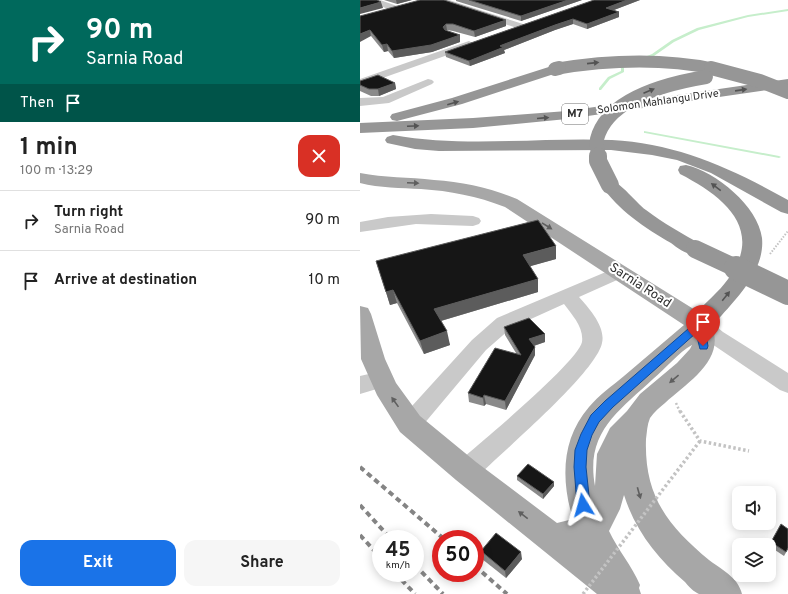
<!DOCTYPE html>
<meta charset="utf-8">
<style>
body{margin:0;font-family:Overpass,sans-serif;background:#f6f6f6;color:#222;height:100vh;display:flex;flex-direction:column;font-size:15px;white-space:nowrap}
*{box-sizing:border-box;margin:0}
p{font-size:13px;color:#767676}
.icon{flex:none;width:22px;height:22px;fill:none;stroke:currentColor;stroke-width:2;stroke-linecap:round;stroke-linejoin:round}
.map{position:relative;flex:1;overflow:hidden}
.side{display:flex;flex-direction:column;background:#fff;width:360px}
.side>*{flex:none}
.guide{background:#00695c;color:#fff;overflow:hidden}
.fabs{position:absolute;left:372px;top:486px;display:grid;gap:8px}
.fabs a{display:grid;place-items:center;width:44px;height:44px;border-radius:8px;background:#fff;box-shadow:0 2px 10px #0003;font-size:20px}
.speed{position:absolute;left:12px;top:530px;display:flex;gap:8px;font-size:20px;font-weight:700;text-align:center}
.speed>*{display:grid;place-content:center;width:52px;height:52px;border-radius:50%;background:#fff;box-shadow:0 2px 10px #0003;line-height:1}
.speed small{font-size:10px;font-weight:400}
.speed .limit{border:6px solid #d22;background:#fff;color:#111}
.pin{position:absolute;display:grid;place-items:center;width:34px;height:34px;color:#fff;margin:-41px -17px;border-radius:50% 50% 50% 0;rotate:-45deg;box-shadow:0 0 4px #0007}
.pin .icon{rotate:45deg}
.me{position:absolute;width:44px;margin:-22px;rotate:352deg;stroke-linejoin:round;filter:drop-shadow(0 0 3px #0008)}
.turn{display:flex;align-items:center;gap:14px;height:84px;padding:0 20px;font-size:18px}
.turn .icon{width:52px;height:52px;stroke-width:2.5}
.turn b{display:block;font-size:28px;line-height:34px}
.then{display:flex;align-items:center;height:38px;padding:0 20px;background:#0003;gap:8px;font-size:15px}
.round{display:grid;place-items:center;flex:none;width:42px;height:42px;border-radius:12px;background:#f6f6f6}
.headline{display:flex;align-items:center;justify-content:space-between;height:68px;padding:0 20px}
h1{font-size:24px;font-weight:700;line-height:30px}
.button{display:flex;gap:8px;margin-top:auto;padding:8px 20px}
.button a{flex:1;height:46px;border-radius:12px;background:#1a73e8;color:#fff;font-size:16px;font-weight:700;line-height:46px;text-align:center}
.button a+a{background:#f6f6f6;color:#222}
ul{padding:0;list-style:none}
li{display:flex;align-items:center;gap:12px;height:60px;padding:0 20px;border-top:1px solid #e0e0e0}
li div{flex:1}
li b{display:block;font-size:15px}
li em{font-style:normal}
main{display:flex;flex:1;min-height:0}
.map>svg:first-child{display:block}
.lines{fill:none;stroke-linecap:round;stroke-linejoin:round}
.stream{fill:#c6eecb;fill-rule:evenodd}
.path-far2{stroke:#c3c3c3;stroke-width:2;stroke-dasharray:1.5 1.5;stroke-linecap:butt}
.path-far1{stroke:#c3c3c3;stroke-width:2.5;stroke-dasharray:2 2;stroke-linecap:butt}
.path{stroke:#c3c3c3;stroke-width:3.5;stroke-dasharray:2.5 2.5;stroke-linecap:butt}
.minor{fill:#c9c9c9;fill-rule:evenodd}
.major{fill:#a7a7a7;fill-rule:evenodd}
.highway{fill:#969696;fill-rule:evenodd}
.rail{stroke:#848484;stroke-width:4;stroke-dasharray:5.5 4;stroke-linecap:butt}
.path-bridge{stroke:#c3c3c3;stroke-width:3.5;stroke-dasharray:2.5 2.5;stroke-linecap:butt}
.highway-bridge-far3{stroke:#969696;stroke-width:12}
.highway-bridge-far2{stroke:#969696;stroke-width:14}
.highway-bridge-far1{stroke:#969696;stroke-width:18}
.highway-bridge{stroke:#969696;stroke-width:24}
.wall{fill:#8a8a8a}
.shaded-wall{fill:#5c5c5c}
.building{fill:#161616;stroke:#5c5c5c}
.oneway{fill:#535353}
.oneway2{fill:#5f5f5f}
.route{fill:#1a73e8;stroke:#114b97}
.labels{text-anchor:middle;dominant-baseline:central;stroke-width:4;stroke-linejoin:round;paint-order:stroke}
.far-street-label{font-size:11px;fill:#2f2f2f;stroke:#fff}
.shield{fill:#fff;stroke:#6d6d6d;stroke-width:1}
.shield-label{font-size:12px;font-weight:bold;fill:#2f2f2f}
.street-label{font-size:13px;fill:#2f2f2f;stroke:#fff}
</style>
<main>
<section class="side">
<div class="guide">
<div class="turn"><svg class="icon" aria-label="right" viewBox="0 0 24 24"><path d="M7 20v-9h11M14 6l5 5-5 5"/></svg><div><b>90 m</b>Sarnia Road</div></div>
<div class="then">Then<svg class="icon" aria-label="arrive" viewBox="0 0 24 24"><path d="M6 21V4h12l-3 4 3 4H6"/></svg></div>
</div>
<div class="headline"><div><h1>1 min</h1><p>100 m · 13:29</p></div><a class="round" style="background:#d93025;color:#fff"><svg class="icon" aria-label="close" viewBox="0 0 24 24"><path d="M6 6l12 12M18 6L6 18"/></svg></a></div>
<ul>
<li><svg class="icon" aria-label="right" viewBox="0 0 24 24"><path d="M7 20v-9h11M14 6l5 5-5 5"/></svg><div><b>Turn right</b><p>Sarnia Road</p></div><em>90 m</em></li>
<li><svg class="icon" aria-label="arrive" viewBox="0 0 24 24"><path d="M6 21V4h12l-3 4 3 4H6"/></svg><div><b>Arrive at destination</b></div><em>10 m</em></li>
</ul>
<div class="button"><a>Exit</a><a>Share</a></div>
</section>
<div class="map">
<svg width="428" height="594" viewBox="0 0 428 594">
<rect width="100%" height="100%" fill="#fff"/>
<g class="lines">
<g class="stream">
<path d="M428,9V11L388,17L339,30L314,42L294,56L283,59L282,58L292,54L312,40L337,28L388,15Z"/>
<path d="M266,64L267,65V66H264V72L250,79L241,90H239V88L248,77L261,71V65Z"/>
<path d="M284,131L419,156L421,157L419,158L285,133H284Z"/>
</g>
<path class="path-far2" d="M410,254L428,231"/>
<path class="path-far1" d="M316,403L320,412"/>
<path class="path" d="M320,411L340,441L389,451"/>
<g class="minor">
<path d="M8,0H20L40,7L41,9L40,11H34L9,2Z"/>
<path d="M76,0H89L163,24L165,26L160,29L157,28L77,2Z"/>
<path d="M109,41L114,44L113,46L0,86V79Z"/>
<path d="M68,79L72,80L74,82L72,84L29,103L0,106V98L23,97Z"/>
<path d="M71,214L113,216L119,218L121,221L119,224L113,226L56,224L0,232V222L28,217Z"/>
<path d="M260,266L266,268L269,272L266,276L219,297C229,308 246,327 242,343C236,373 141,453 115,479L106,482L97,479L93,471L97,463C118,445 218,362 222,342C224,327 212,315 204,304L151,328L126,350L58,431L50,434L42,431L38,424L42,417L112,340L137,318Z"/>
<path d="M340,317L347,319L363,332L428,373V393L420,390L349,342L333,329L330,324L333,319Z"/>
<path d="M22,371L30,373L33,379L30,385L0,394V376Z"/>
</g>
<path class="major" d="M0,173C24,178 49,177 74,180C103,182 131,188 157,199L348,318C371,357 330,380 305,403C300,407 294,412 290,418C287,425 287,432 286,439C284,496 308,526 349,560C357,566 372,575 377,583C379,586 381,590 382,594C374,594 345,594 339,594C334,592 328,586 325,582C297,558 275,530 264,495L260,509L249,531C258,550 272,566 280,585L279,588L281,594H237L96,480L40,432L17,395L1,359L0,306L8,308L11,314L25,359L36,383L60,416L116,462L197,523L213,519C201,481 201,439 229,407C239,395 252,386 264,376C284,359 304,342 324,325L145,207C117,196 90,191 61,189C41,188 20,188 0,183ZM332,345L330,349L317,363L280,394L267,411L250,428L237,454L235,486C225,432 259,411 293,379C305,369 319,352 332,345Z"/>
<g class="highway">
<path d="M195,65L200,66L201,69L200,72L102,104L37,121L32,120L30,117L32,114L92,98Z"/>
<path d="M428,79V87L207,119L113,128L0,133V123L113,118L207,111Z"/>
<path d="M33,135C105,148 179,137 252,140C316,143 373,169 428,200V214L421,212L351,173L317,160L292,155L251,150L79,151L55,149L27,143L25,140L27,137Z"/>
<path d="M326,165C356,172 398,206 402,238C405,268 380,295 362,315C357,320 352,328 347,330C341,333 337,331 332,330L328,324C338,308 354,297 365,283C407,231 365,197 320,174L318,170L320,166Z"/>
<path d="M250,180C262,183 275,202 286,210C303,223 323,234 342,245L345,249L342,253C339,254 336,255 333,255C325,253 317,248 311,243C285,228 258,210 241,185L244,181Z"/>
</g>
<g class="rail">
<path d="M0,467L84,539"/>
<path d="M0,505L31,539"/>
<path d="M0,535L21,558"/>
<path d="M55,565L83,594"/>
<path d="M115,566L147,594"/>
<path d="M35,573L55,594"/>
</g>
<path class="path-bridge" d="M223,594L340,441"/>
<path class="highway-bridge-far3" d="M195,69C249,60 302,58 355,69"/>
<g class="highway-bridge-far2">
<path d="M351,68L400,81L428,92"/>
<path d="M195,69L199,68"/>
<path d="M238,157C238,152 236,144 237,139C248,97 310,83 346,77"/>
</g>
<g class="highway-bridge-far1">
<path d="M238,156V161L250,185"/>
<path d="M335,249L378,269"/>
</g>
<path class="highway-bridge" d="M376,268L428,293"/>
</g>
<g class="wall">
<path d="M24,0H52L37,4Z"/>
<path d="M96,0H222L161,21L96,1Z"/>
<path d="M234,0H280L254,10L259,12V17L227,29L213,24L195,30L144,50L145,53L110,66L86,57L85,52Z"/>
<path d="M0,16L146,26L115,37L93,31L87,30V31L100,42L72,52L34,58L28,51L24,52L11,36Z"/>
<path d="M0,81L35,83L36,89L19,96H11L0,91Z"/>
<path d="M196,259L170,266L178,292L81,321L90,345L64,354L37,303L30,305L16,261Z"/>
<path d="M144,327L185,334V342L174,346L175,347V355L146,410L126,404L124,406L109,402L108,393L156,353L145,335Z"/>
<path d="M157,476L194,486L183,499L157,480Z"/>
<path d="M411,542L428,549L424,556L409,546Z"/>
<path d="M121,551L162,559L146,578L122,559Z"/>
</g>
<g class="shaded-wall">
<path d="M36,0H52L37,4Z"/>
<path d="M208,0H222L161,21V16Z"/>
<path d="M267,0H280L246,13V8Z"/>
<path d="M21,2L23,8L0,14V8Z"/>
<path d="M259,12V17L227,29V24Z"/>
<path d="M213,19V24L195,30L144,50L145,53L110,66L109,61L142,45L195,25Z"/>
<path d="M146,20V26L115,37L114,31Z"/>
<path d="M86,24L87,30L84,34L83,27Z"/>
<path d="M10,30L11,36L0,42V34Z"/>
<path d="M100,35V42L72,52L34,58L32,51Z"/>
<path d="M27,44L28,51L24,52L22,45Z"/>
<path d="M35,83L36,89L19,96L18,89Z"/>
<path d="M196,246V259L164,268L163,255Z"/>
<path d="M178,279V292L77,322L74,309Z"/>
<path d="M33,290L37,303L30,305L26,292Z"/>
<path d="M87,331L90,345L64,354L60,341Z"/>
<path d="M185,334V342L170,347L169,339Z"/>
<path d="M175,347V355L146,410L145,401Z"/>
<path d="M124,395L126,404L124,406L123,398Z"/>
<path d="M194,482V486L183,499V494Z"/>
<path d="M161,552L162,559L146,578L145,571Z"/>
</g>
<g class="building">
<path d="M0,0H17L21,2L0,8Z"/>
<path d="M60,0H84L146,20L114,31L93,24H86L83,27L85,30L100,35L71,45L32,51L27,44L22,45L10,30L0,34V16Z"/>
<path d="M109,0H208L161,16Z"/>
<path d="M234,0H267L246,8L259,12L227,24L213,19L195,25L142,45L140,46L144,47L109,61L85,52Z"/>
<path d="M18,75L35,83L18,89H9L0,85V81Z"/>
<path d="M178,220L196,246L163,255L178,279L74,309L87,331L60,341L33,290L26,292L16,261Z"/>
<path d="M169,318L185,334L169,339L175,347L145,401L124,395L123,398L108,393L135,348L161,355L144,327Z"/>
<path d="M168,464L194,482L183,494L157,476Z"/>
<path d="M421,524L428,529V548L426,552L411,542Z"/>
<path d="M136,533L161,552L145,571L121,551Z"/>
</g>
<defs><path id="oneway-solid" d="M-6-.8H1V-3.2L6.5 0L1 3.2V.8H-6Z"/></defs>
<g class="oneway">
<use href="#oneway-solid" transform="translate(233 63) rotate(-6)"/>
<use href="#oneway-solid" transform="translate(381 90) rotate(-8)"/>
<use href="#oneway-solid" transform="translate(289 91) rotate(-23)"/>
<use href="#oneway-solid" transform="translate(93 103) rotate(-16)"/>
<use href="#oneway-solid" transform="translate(183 118) rotate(-5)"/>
<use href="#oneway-solid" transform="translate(53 126) rotate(-3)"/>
<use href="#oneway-solid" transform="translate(356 187) rotate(-143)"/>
<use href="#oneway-solid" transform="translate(366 296) rotate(-51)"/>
</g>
<g class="oneway2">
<use href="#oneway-solid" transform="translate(53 183) rotate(3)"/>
<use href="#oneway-solid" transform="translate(187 226) rotate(32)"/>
<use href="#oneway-solid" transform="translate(314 379) rotate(140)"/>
<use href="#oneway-solid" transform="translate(35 402) rotate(-125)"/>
<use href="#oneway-solid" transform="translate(279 493) rotate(74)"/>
<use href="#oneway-solid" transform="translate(163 515) rotate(-142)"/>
</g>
<path class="route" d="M340,321L344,324L348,346L347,349H340L336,333L253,407L239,422L232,435L227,450L226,467L230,505L228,510L223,511L219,510L217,505L214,467L215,450L221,434L231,415L245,401L336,322Z"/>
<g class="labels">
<g class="far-street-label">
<text transform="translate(298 102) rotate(-8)">Solomon Mahlangu Drive</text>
</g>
<rect class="shield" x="202" y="104" width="26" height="20" rx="3"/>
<g class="shield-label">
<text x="215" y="114">M7</text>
</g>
<g class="street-label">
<text transform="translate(280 286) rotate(33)">Sarnia Road</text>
</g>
</g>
</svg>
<div class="fabs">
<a><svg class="icon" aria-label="sound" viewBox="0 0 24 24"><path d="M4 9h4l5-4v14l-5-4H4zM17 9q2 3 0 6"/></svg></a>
<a><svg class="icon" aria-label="layers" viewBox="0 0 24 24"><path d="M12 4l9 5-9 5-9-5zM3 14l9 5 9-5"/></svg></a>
</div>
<div class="speed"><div>45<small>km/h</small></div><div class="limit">50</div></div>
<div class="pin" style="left:343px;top:346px;background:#d93025"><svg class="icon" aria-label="arrive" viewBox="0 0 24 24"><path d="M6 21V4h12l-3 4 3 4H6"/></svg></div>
<svg class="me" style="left:223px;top:505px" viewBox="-20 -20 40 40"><path d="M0-17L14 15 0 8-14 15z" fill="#1a73e8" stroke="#fff" stroke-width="4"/></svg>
</div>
</main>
